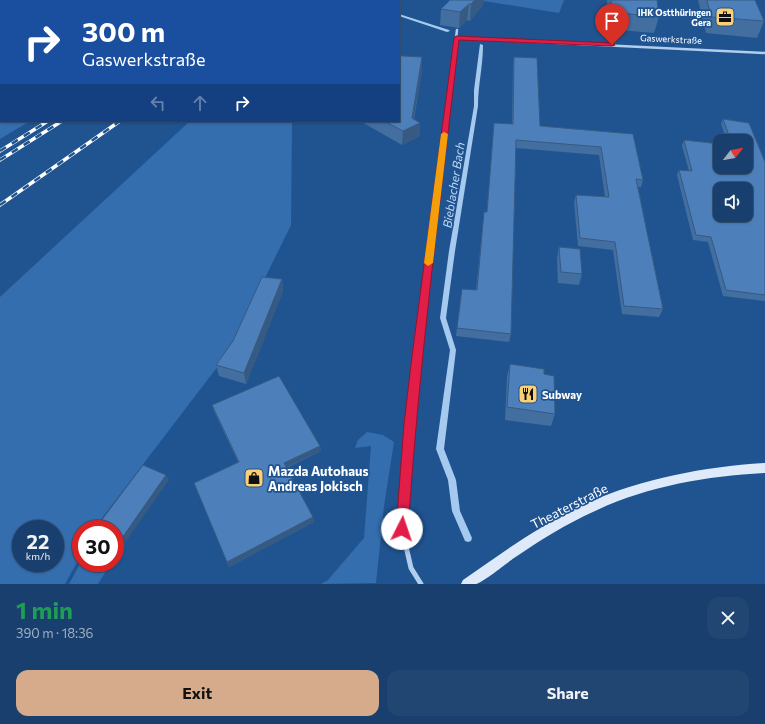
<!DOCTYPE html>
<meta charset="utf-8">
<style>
body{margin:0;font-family:Commissioner,sans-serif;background:#214672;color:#f1f3f6;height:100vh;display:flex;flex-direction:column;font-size:15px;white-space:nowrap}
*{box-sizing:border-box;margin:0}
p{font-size:13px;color:#9fafc2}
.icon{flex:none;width:22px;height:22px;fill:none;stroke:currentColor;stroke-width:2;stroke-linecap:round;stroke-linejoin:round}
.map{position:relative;height:584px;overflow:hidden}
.details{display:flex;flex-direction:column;background:#183f6d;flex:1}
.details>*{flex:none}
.top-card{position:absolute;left:0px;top:0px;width:400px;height:122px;box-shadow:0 1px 3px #0004,0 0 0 1px #365880;background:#1a4fa0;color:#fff;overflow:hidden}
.needle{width:26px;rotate:59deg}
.fabs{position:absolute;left:713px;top:134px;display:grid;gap:8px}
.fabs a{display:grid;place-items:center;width:40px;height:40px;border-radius:8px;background:#183f6d;box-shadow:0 1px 3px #0004,0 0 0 1px #365880;font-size:20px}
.speed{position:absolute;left:12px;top:520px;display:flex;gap:8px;font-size:20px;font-weight:700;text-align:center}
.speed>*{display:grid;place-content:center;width:52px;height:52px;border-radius:50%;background:#183f6d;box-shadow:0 1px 3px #0004,0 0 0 1px #365880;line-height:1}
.speed small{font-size:10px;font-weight:400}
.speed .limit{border:6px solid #d22;background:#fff;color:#111}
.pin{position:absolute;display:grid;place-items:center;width:34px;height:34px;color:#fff;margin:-41px -17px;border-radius:50% 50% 50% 0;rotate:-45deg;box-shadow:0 0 4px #0007}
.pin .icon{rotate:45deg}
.me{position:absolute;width:44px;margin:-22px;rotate:4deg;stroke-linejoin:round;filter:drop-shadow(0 0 3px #0008)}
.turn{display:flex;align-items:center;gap:14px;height:84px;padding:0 16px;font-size:18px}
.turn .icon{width:52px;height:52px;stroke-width:2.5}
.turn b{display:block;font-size:28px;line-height:34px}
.lanes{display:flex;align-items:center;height:38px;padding:0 16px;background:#0003;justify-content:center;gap:20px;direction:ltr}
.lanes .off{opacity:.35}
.round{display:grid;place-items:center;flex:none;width:42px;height:42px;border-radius:12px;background:#214672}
.head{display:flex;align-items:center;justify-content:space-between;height:68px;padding:0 16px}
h1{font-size:24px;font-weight:700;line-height:30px;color:#1e9e55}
.button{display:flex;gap:8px;margin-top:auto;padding:8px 16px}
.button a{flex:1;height:46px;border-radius:12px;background:#d6ab8b;color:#111;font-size:16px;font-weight:700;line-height:46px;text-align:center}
.button a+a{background:#214672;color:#f1f3f6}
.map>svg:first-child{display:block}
.green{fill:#346eaf;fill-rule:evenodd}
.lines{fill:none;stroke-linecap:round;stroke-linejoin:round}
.stream{fill:#a5c9ef;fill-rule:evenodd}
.street-far3{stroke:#b1ceed;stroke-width:2.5}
.street-far2{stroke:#b1ceed;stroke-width:3}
.street-far1{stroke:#b1ceed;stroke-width:4}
.street{stroke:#b1ceed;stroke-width:5}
.secondary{fill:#deeafa;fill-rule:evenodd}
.rail-far1-casing{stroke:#fff;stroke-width:3}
.rail-casing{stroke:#fff;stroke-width:3.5}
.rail-far1{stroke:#205491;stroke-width:2;stroke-dasharray:5.5;stroke-linecap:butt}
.rail{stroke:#205491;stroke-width:2.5;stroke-dasharray:7;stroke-linecap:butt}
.wall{fill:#426ea0;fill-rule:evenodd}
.shaded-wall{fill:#365a82}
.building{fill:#4d80ba;stroke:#365a82;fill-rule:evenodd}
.route{fill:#e11d48;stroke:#92132f}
.slow{fill:#f59e0b}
.labels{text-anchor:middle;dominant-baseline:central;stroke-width:3.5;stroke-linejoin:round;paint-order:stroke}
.far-poi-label{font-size:9px;font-weight:bold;fill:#fff;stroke:#205491;text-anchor:end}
.far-street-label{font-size:9px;fill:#fff;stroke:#205491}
.poi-label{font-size:11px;font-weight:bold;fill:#fff;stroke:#205491;text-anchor:start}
.water-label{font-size:12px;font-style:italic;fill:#bdd8f4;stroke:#205491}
.near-poi-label{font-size:13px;font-weight:bold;fill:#fff;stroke:#205491;text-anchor:start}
.near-street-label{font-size:13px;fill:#fff;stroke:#205491}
</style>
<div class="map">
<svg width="765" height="584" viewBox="0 0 765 584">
<rect width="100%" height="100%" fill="#205491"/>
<g class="green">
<path d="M478,0H564L559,13Z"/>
<path d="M0,25L1,121H30L0,139Z"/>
<path d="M190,121H292L291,225L228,353L102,518L96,529H81V555L65,584H0V297ZM21,529H55V563H21Z"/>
<path d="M367,432L383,435L394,442L384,506L376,583L321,584L328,580L364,538L371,446L355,448L358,440Z"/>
<path d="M81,562V563H111L98,584H69Z"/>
</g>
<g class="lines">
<g class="stream">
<path d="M361,0H366L368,1H363Z"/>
<path d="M399,14L449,30L450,31L447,32L399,16Z"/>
<path d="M480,44L483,45C483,66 478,85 478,106L455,251L446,318L456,350L444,449L456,480L460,511L472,538L471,541L468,542L465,541L452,511L448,480L436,449L450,350L440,318L449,251L474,106V90Z"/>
</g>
<g class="street-far3">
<path d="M456,38L765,53"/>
<path d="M449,98L457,30"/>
</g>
<path class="street-far2" d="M433,222L449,97"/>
<path class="street-far1" d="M415,381L434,221"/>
<path class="street" d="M415,380L402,529L411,568L421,584"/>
<path class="secondary" d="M765,463V473C707,476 648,486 595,511C566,524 539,541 514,558C507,563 482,583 476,584C472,584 466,584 461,584L463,580C503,552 543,523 587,503C644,478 704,467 765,463Z"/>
<g class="rail-far1-casing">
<g id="rail-far1">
<path d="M255,1L257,0"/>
<path d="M269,1L271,0"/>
</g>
</g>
<g class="rail-casing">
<g id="rail">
<path d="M0,151L48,121"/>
<path d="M0,160L62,121"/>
<path d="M0,205L120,121"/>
</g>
</g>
<use href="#rail-far1" class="rail-far1"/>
<use href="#rail" class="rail"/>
</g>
<g class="wall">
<path d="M450,0H484L483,5L470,21L467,20L459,28L440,25L441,9Z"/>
<path d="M607,0H657L659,17L654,33L608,29Z"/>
<path d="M698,0H755L764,21L757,38L706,33Z"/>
<path d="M402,56L422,57V70L414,119L420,123V136L402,145L360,121H399Z"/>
<path d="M514,57L540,126L633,134L643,180L641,187H638L663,309L659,317L622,314L613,250L578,246L574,202L576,195L605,197L599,155L516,148L511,334L509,342L456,336L462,289L476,290L484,212H487L494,123L512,124L513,64Z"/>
<path d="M723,119L749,123L765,162V301L723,296L708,242L693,240L677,175L679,170L689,171L682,146L684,140L720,144V167H746V141H727L721,124ZM720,189H746V215H720Z"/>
<path d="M559,247L582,274L579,285L558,283L557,258Z"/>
<path d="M282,279L283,291L246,384L219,376L216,365Z"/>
<path d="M510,364L544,374L555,414L551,426L505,420L507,377Z"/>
<path d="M212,405L320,446L321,451L287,468L314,522L229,567L194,483L238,462L214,411Z"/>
</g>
<g class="shaded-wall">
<path d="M475,0H484L483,5L470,21L471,4Z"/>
<path d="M469,4L467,20L459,28L460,12Z"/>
<path d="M422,57V70L412,126L420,123V136L402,145L403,131L412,118Z"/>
<path d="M282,279L283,291L246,384L244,373Z"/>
<path d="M320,446L321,451L285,468L284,463Z"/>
<path d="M166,475L169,480L115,557V548Z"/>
<path d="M313,517L314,522L229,567L227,562Z"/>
</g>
<g class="building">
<path d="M450,0H475L471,4H469L460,12L441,9Z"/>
<path d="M611,0H657L659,17L611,12Z"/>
<path d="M707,0H755L764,21L711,17Z"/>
<path d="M399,54L402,56L422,57L412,118L420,123L403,131L384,121H399Z"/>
<path d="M514,57L537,58L540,126L633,134L643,180L636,179L663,309L624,306L615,242L580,238L576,195L609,197L601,147L516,140L511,334L457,328L462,289L477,290L484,212H487L494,123L513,124Z"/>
<path d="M723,119L749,123L765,162V295L726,290L711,237L696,235L679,170L692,171L684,140L720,144V167H746V141H731ZM720,189H746V215H720Z"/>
<path d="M559,247L580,249L582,274L561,272Z"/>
<path d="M262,277L282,279L244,373L216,365L233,341Z"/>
<path d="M510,364L544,369V374L554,376L555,414L507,407Z"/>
<path d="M279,376L320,446L284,463L313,517L227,562L194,483L239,462L212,405Z"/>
<path d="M143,465L166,475L115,548V529H95Z"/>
</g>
<path class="route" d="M456,36L612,43L615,45L612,46L459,40C440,202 419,365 408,529L407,533L402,535L398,533L396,529L404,424L412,356L454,38Z"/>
<path class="slow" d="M444,132L448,134L433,263L428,266L424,263L441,134Z"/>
<defs>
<g id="office-square" transform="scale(1)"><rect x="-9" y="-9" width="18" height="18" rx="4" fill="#fad072" stroke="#205491"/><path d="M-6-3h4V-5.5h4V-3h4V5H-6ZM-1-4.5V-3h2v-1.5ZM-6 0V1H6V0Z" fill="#111"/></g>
<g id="restaurant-square" transform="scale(1)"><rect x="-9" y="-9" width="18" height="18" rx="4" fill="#fad072" stroke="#205491"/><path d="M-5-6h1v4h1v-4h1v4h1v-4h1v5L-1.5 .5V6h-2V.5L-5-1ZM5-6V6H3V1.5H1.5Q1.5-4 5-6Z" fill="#111"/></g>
<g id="shop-square" transform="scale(1)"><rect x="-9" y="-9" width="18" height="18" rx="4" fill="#fad072" stroke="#205491"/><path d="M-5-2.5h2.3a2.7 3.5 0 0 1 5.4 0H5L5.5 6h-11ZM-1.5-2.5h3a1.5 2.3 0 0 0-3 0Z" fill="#111"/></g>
</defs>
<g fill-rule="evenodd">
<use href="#office-square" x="725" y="17"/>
<use href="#restaurant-square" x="528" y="394"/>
<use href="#shop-square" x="254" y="478"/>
</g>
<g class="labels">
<g class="far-poi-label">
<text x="711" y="12">IHK Ostthüringen<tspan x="711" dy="10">Gera</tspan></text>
</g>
<g class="far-street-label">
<text transform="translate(671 39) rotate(3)">Gaswerkstraße</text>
</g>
<g class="poi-label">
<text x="542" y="394">Subway</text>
</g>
<g class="water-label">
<text transform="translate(453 185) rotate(-81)">Bieblacher Bach</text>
</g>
<g class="near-poi-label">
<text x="268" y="471">Mazda Autohaus<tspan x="268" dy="15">Andreas Jokisch</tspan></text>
</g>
<g class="near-street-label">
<text transform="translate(569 506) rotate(-27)">Theaterstraße</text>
</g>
</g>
</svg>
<div class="fabs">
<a><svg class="needle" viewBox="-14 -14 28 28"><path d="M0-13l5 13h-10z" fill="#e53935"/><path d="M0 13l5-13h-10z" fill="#9fafc2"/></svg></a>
<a><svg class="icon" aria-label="sound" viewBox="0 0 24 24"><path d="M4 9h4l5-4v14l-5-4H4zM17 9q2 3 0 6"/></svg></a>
</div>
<div class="speed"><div>22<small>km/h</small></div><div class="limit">30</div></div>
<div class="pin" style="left:612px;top:45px;background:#d93025"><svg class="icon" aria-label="arrive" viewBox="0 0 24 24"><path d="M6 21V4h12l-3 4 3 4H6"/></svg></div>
<svg class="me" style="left:402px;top:529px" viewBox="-20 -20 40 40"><circle r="19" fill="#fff"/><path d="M0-13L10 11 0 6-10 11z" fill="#e11d48"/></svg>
<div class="top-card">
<div class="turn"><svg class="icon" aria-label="right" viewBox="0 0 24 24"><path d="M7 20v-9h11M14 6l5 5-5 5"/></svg><div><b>300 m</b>Gaswerkstraße</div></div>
<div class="lanes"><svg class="icon off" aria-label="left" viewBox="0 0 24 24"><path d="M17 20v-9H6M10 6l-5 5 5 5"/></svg><svg class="icon off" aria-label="ahead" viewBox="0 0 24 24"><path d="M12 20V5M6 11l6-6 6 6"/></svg><svg class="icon" aria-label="right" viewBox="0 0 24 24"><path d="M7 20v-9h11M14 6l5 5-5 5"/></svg></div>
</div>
</div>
<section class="details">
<div class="head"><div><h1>1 min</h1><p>390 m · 18:36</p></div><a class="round"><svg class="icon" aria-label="close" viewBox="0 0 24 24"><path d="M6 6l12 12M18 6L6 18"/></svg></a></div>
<div class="button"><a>Exit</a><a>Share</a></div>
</section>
